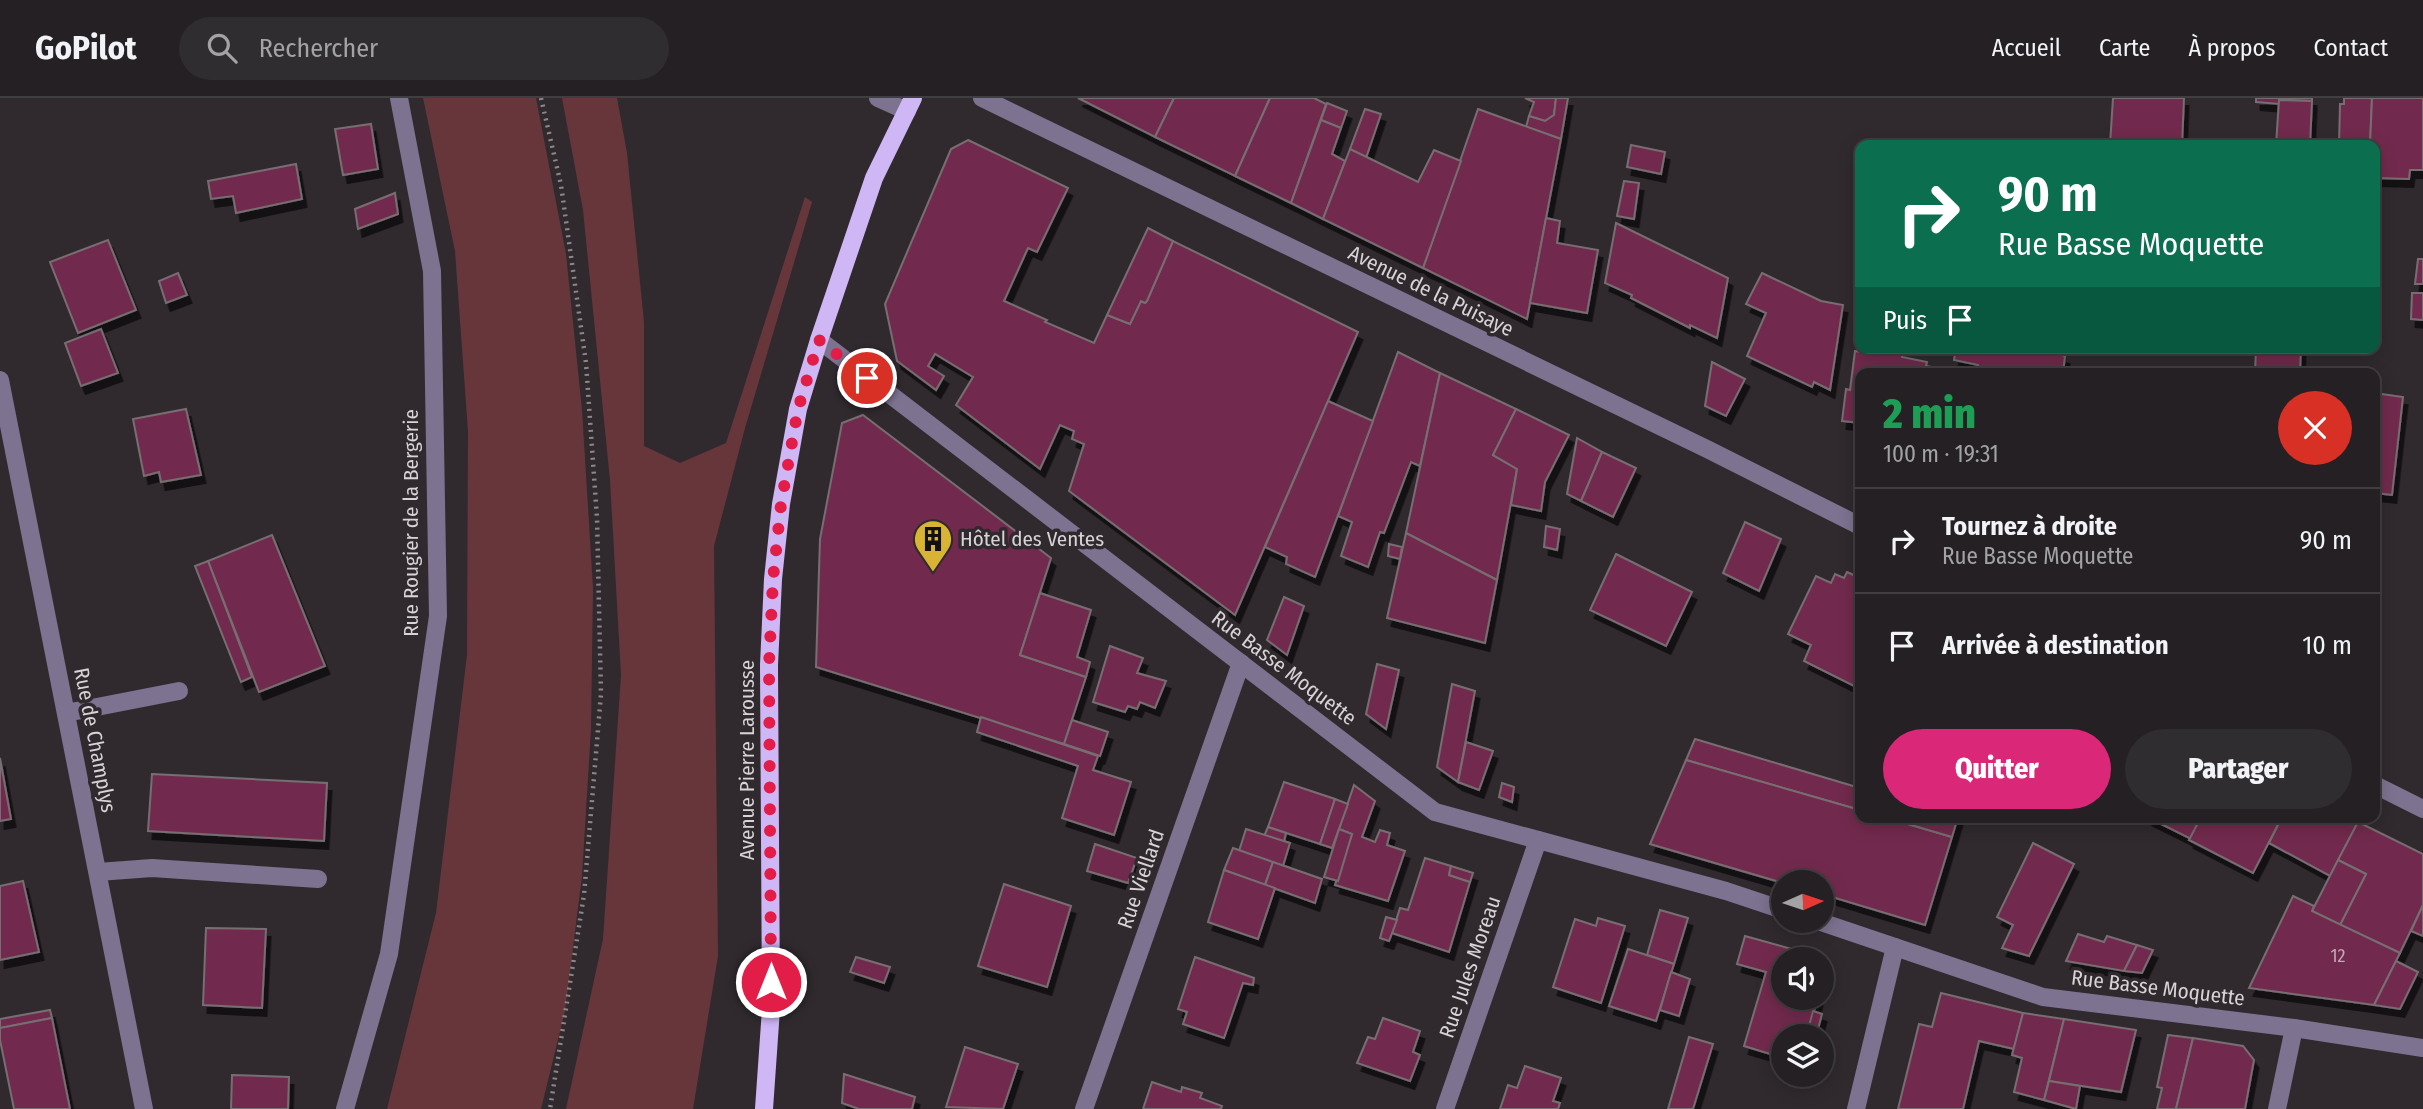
<!DOCTYPE html>
<html lang="fr">
<meta charset="utf-8">
<style>
body{margin:0;font-family:"Fira Sans Condensed",sans-serif;background:#302d30;color:#f1f3f6;height:100vh;display:flex;flex-direction:column;font-size:26px;white-space:nowrap}
*{box-sizing:border-box;margin:0}
p{font-size:23px;color:#a3a3a6}
.icon{flex:none;width:38px;height:38px;fill:none;stroke:currentColor;stroke-width:2;stroke-linecap:round;stroke-linejoin:round}
.map{position:relative;flex:1;overflow:hidden}
.drawer{position:absolute;left:1855px;top:270px;width:525px;height:455px;display:flex;flex-direction:column;background:#242023;border-radius:14px;box-shadow:0 4px 18px #0003,0 0 0 2px #413e41}
.drawer>*{flex:none}
.banner{position:absolute;left:1855px;top:42px;width:525px;height:214px;border-radius:14px;box-shadow:0 4px 18px #0003,0 0 0 2px #413e41;background:#0b6e4f;color:#fff;overflow:hidden}
.needle{width:46px;rotate:87deg}
.controls{position:absolute;left:1771px;top:772px;display:grid;gap:14px}
.controls a{display:grid;place-items:center;width:63px;height:63px;border-radius:50%;background:#242023;box-shadow:0 4px 18px #0003,0 0 0 2px #413e41;font-size:35px}
.pin{position:absolute;display:grid;place-items:center;width:60px;height:60px;color:#fff;margin:-30px;border:4px solid #fff;border-radius:50%;box-shadow:0 2px 7px #0007}
.me{position:absolute;width:77px;margin:-38px;rotate:0deg;stroke-linejoin:round;filter:drop-shadow(0 0 5px #0008)}
.turn{display:flex;align-items:center;gap:24px;height:147px;padding:0 28px;font-size:32px}
.turn .icon{width:91px;height:91px;stroke-width:2.5}
.turn b{display:block;font-size:49px;line-height:60px}
.then{display:flex;align-items:center;height:66px;padding:0 28px;background:#0003;gap:14px;font-size:26px}
.round{display:grid;place-items:center;flex:none;width:74px;height:74px;border-radius:37px;background:#302d30}
.headline{display:flex;align-items:center;justify-content:space-between;height:119px;padding:0 28px}
h1{font-size:42px;font-weight:800;line-height:52px;color:#1e9e55}
.action{display:flex;gap:14px;margin-top:auto;padding:14px 28px}
.action a{flex:1;height:80px;border-radius:42px;background:#db2777;color:#fff;font-size:28px;font-weight:800;line-height:80px;text-align:center}
.action a+a{background:#302d30;color:#f1f3f6}
ul{padding:0;list-style:none}
li{display:flex;align-items:center;gap:21px;height:105px;padding:0 28px;border-top:2px solid #413e41}
li div{flex:1}
li b{display:block;font-size:26px}
li em{font-style:normal}
header{display:flex;align-items:center;gap:42px;box-sizing:border-box;height:98px;padding:0 35px;background:#242023;border-bottom:2px solid #413e41}
header strong{font-size:33px}
nav{display:flex;gap:38px;margin-inline-start:auto;font-size:24px}
.search{width:490px;height:63px;background:#302d30;display:flex;align-items:center;gap:18px;box-sizing:border-box;padding:0 24px;border-radius:38px;color:#a3a3a6;font-size:26px}
.map>svg:first-child{display:block}
.green{fill:#67363a}
.building{fill:#712b4e;stroke:#776e71;stroke-width:2;filter:url(#shadow)}
.lines{fill:none;stroke-linecap:round;stroke-linejoin:round}
.path{stroke:#8c878b;stroke-width:4.5;stroke-dasharray:2 5;stroke-linecap:butt}
.minor{stroke:#7d7290;stroke-width:18}
.major{stroke:#cfb7f6;stroke-width:18}
.route{stroke:#e11d48;stroke-width:12;stroke-dasharray:0 21.6}
.labels{text-anchor:middle;dominant-baseline:central;stroke-width:7;stroke-linejoin:round;paint-order:stroke}
.number-label{font-size:18px;fill:#bea9b5}
.street-label{font-size:21px;fill:#d7d3d7;stroke:#302a2f}
.poi-label{font-size:21px;fill:#d7d3d7;stroke:#302a2f;text-anchor:start}
</style>
<header>
<strong>GoPilot</strong>
<div class="search"><svg class="icon" aria-label="search" viewBox="0 0 24 24"><circle cx="10" cy="10" r="6"/><path d="M15 15l6 6"/></svg>Rechercher</div>
<nav><a>Accueil</a><a>Carte</a><a>À propos</a><a>Contact</a></nav>
</header>
<div class="map">
<svg width="2423" height="1011" viewBox="0 0 2423 1011">
<defs>
<filter id="shadow"><feDropShadow dx="4.5" dy="8" stdDeviation="0" flood-color="#0009"/></filter>
</defs>
<rect width="100%" height="100%" fill="#302a2f"/>
<g class="green">
<path d="M423,0H536L566,156L582,312L593,490L591,631L582,778L565,913L541,1011H387L436,815L467,557L468,333L455,153Z"/>
<path d="M562,0H617L627,55L644,224V348L680,365L726,345L805,99L812,104L745,330L714,448L718,858L693,1011H566L603,841L621,577L610,382L583,112Z"/>
</g>
<g class="building">
<path d="M1078,0H1174L1155,39Z"/>
<path d="M1174,0H1270L1235,78L1155,39Z"/>
<path d="M1270,0H1314L1326,6L1291,105L1235,78Z"/>
<path d="M1525,0H1556L1554,17L1545,23L1529,18L1534,4Z"/>
<path d="M1556,0H1568L1561,41L1526,29L1529,18L1545,23L1554,17Z"/>
<path d="M2113,0H2184L2182,47H2110Z"/>
<path d="M2256,0H2312V3L2279,2V6L2256,4Z"/>
<path d="M2344,0H2372L2370,47H2339L2340,6H2344Z"/>
<path d="M2372,0H2423V72H2410L2409,81L2375,80V47H2370Z"/>
<path d="M2279,2L2312,3L2310,47H2276Z"/>
<path d="M1327,5L1347,13L1341,30L1321,22Z"/>
<path d="M1365,11L1381,16L1366,60L1350,51Z"/>
<path d="M1478,11L1561,41L1527,221L1423,170Z"/>
<path d="M1321,22L1341,30L1332,56L1345,63L1323,121L1291,105Z"/>
<path d="M371,26L378,71L343,77L335,31Z"/>
<path d="M968,42L1068,90L1037,154L1028,150L1004,203L1047,222L1045,224L1094,245L1107,217L1130,226L1141,203L1145,205L1147,203L1173,143L1358,234L1235,517L1069,393L1084,346L1072,341L1074,333L1060,327L1040,371L956,307L973,279L935,256L928,268L944,278L936,292L897,263L885,206L951,51Z"/>
<path d="M1631,47L1665,54L1661,76L1627,69Z"/>
<path d="M1350,51L1418,84L1434,52L1461,63L1423,170L1323,121Z"/>
<path d="M296,66L302,101L236,115L233,98L211,101L208,83Z"/>
<path d="M1624,83L1639,85L1634,121L1617,118Z"/>
<path d="M395,95L398,116L358,131L355,111Z"/>
<path d="M1546,120L1560,123L1557,145L1598,152L1587,215L1530,205Z"/>
<path d="M1616,125L1728,180L1717,240L1690,227V230L1631,200L1632,197L1605,185Z"/>
<path d="M1148,130L1173,143L1147,203L1145,205L1141,203L1130,226L1107,217Z"/>
<path d="M108,142L136,212L78,235L50,164Z"/>
<path d="M2418,161H2423V186H2415Z"/>
<path d="M178,175L187,197L166,205L159,183Z"/>
<path d="M1762,175L1821,203L1843,207L1830,292L1814,284L1812,289L1747,258L1766,215L1746,206Z"/>
<path d="M2412,195H2423V222L2411,221Z"/>
<path d="M101,231L118,275L81,288L65,245Z"/>
<path d="M1956,250H2040L2065,258L2063,275H1976L1978,267L1954,262Z"/>
<path d="M2256,250H2301L2300,275H2255Z"/>
<path d="M1855,253L1884,257L1886,254L1902,257V259L1927,264L1926,268L1943,271L1942,275H1860V325L1842,323L1846,291L1850,292Z"/>
<path d="M1398,254L1440,275L1420,368L1411,364L1384,435L1380,434L1368,469L1341,458L1352,424L1338,418Z"/>
<path d="M1712,264L1745,281L1726,318L1705,308Z"/>
<path d="M1440,275L1516,311L1493,357L1517,371L1497,482L1406,435Z"/>
<path d="M2375,295L2403,299L2392,397L2375,395Z"/>
<path d="M1328,303L1373,323L1315,479L1286,466L1287,459L1265,449Z"/>
<path d="M186,311L201,377L161,384L159,374L144,378L133,321Z"/>
<path d="M1516,311L1569,337L1545,384L1541,413L1511,407L1517,371L1493,357Z"/>
<path d="M863,317L1051,460L1020,557L1086,579L1064,646L816,569L820,441L842,325Z"/>
<path d="M1577,340L1602,354L1581,403L1567,396Z"/>
<path d="M1602,354L1636,370L1613,419L1581,403Z"/>
<path d="M1745,424L1781,441L1759,493L1723,475Z"/>
<path d="M1546,428L1560,431L1557,452L1544,449Z"/>
<path d="M1406,435L1497,482L1485,545L1387,520Z"/>
<path d="M272,437L325,568L259,594L208,463Z"/>
<path d="M1389,446L1402,449L1400,461L1388,458Z"/>
<path d="M1616,456L1692,494L1666,548L1590,512Z"/>
<path d="M208,463L252,579L241,584L195,468Z"/>
<path d="M1847,474L1860,480V591L1804,563L1811,547L1788,536L1816,478L1831,485L1835,476L1844,480Z"/>
<path d="M1040,495L1091,512L1077,559L1090,564L1086,579L1020,557Z"/>
<path d="M1284,499L1304,508L1287,557L1267,542Z"/>
<path d="M1110,548L1143,560L1137,575L1166,583L1155,610L1140,604L1137,611L1128,608L1125,614L1093,604Z"/>
<path d="M1377,566L1399,572L1386,631L1366,616Z"/>
<path d="M1452,586L1475,593L1458,684L1437,669Z"/>
<path d="M981,619L1098,658L1093,672L1131,684L1114,737L1062,720L1078,668L977,634Z"/>
<path d="M1072,622L1108,634L1100,658L1064,646Z"/>
<path d="M1695,641L1860,690V712L1686,662Z"/>
<path d="M1466,644L1493,653L1479,692L1458,684Z"/>
<path d="M0,660L11,721L0,723Z"/>
<path d="M1686,662L1860,712V719H1884L1952,739L1925,827L1822,796V784L1783,785L1650,746Z"/>
<path d="M152,676L327,685L324,743L148,733Z"/>
<path d="M1284,684L1335,701L1320,746L1268,729Z"/>
<path d="M1502,685L1514,689L1512,704L1499,699Z"/>
<path d="M1354,687L1375,703L1362,739L1375,744L1380,732L1390,735L1387,747L1405,753L1388,803L1335,787L1352,736L1339,731Z"/>
<path d="M1335,701L1348,706L1332,750L1320,746Z"/>
<path d="M1884,719H1958L1952,739Z"/>
<path d="M2147,719H2201L2191,741Z"/>
<path d="M2201,719H2282L2253,775L2189,742Z"/>
<path d="M2282,719H2347L2358,724L2330,778L2269,745Z"/>
<path d="M2358,724L2423,756V807L2400,855L2340,827L2366,776L2338,762Z"/>
<path d="M1268,729L1286,735L1284,744L1264,738Z"/>
<path d="M1246,731L1290,745L1283,768L1239,753Z"/>
<path d="M1339,731L1352,736L1338,783L1324,779Z"/>
<path d="M2033,745L2074,766L2029,858L2002,850L2013,827L1997,819Z"/>
<path d="M1095,746L1137,760L1128,785L1087,773Z"/>
<path d="M1233,750L1273,764L1265,787L1224,772Z"/>
<path d="M1425,760L1451,768L1449,777L1470,784L1449,854L1392,835L1400,810L1408,812Z"/>
<path d="M2338,762L2366,776L2340,827L2312,813Z"/>
<path d="M1273,764L1322,781L1315,805L1265,787Z"/>
<path d="M1451,768L1473,775L1470,784L1449,777Z"/>
<path d="M1224,772L1275,790L1258,841L1208,824Z"/>
<path d="M23,783L39,854L0,862V788Z"/>
<path d="M1004,786L1071,808L1047,889L978,868Z"/>
<path d="M2293,798L2314,808L2312,813L2400,855L2374,907L2249,890Z"/>
<path d="M2423,807V838L2411,833Z"/>
<path d="M1660,812L1688,820L1674,866L1647,857Z"/>
<path d="M1386,819L1397,822L1389,843L1380,840Z"/>
<path d="M1598,820L1625,828L1601,905L1553,889L1575,821L1596,828Z"/>
<path d="M206,830L266,831L262,910L203,907Z"/>
<path d="M2078,836L2104,844L2107,838L2137,847L2124,873L2066,863Z"/>
<path d="M1745,838L1813,857L1812,861H1783V900H1818L1808,932L1817,935L1816,938H1783V960L1744,948L1766,874L1737,866Z"/>
<path d="M2137,847L2153,852L2142,875L2124,873Z"/>
<path d="M1628,851L1674,866L1656,923L1609,908Z"/>
<path d="M856,859L890,869L884,885L850,874Z"/>
<path d="M1195,859L1254,880L1253,887L1243,885L1224,940L1183,926L1187,914L1178,911Z"/>
<path d="M2396,863L2418,874L2400,911L2374,907Z"/>
<path d="M1671,874L1690,881L1679,918L1660,912Z"/>
<path d="M1941,895L2023,915L2014,951L1979,943L1963,1011H1898L1919,926L1932,929Z"/>
<path d="M50,912L52,920L0,930V921Z"/>
<path d="M1813,913L1822,916L1817,935L1808,932Z"/>
<path d="M2023,915L2064,921L2044,1002L2014,994L2022,960L2012,957Z"/>
<path d="M52,920L70,1011H14L0,942V930Z"/>
<path d="M1383,920L1420,933L1413,954L1420,957L1410,983L1357,965L1368,939L1375,941Z"/>
<path d="M2064,921L2136,932L2121,994L2049,983Z"/>
<path d="M2168,937L2193,940L2176,1011H2157L2162,990L2157,989Z"/>
<path d="M1689,939L1713,946L1693,1011H1668Z"/>
<path d="M2193,940L2243,948L2254,962L2245,1011H2176Z"/>
<path d="M965,949L1018,966L1003,1011L946,1009Z"/>
<path d="M1525,968L1561,980L1553,1003L1560,1005L1558,1011H1500L1508,987L1517,990Z"/>
<path d="M844,976L915,999L912,1011H859L842,1005Z"/>
<path d="M232,977L289,979L288,1011H231Z"/>
<path d="M2049,983L2080,988L2076,1011L2044,1002Z"/>
<path d="M1152,984L1181,994L1182,989L1202,995L1200,1000L1222,1008L1221,1011H1143Z"/>
</g>
<g class="lines">
<path class="path" d="M541,0L561,87L586,265L597,420L601,596L584,797L550,1011"/>
<g class="minor">
<path d="M878,0L907,13"/>
<path d="M982,0L1707,351L1860,428"/>
<path d="M819,242L1435,714L1726,793L1783,812"/>
<path d="M0,282L144,1011"/>
<path d="M66,615L179,593"/>
<path d="M2375,687L2423,711"/>
<path d="M98,774L152,770L318,781"/>
<path d="M1815,822L2043,899L2294,930L2423,950"/>
<path d="M345,1011L389,856L438,518L432,173L399,0"/>
<path d="M1084,1011L1241,565"/>
<path d="M1445,1011L1538,742"/>
<path d="M1856,1011L1895,849"/>
<path d="M2277,1011L2294,930"/>
</g>
<path class="major" d="M764,1011L771,911L769,567L773,481L781,406L798,311L819,242L874,80L913,0"/>
</g>
<g class="lines">
<path class="route" d="M771,884L769,567L773,481L781,406L798,311L819,242L867,280"/>
</g>
<defs>
<g id="building-pin" transform="scale(2.0125)"><path d="M0 17L-7.5 6A9.5 9.5 0 1 1 7.5 6Z" fill="#d9b334" stroke="#302a2f"/><path d="M-4-6H4V6H1V3H-1V6H-4ZM-2.5-4.3h1.7v1.8h-1.7ZM.8-4.3h1.7v1.8H.8ZM-2.5-1h1.7V.8h-1.7ZM.8-1h1.7V.8H.8Z" fill="#111"/></g>
</defs>
<g fill-rule="evenodd">
<use href="#building-pin" x="933" y="441"/>
</g>
<g class="labels">
<g class="number-label">
<text x="2338" y="858">12</text>
</g>
<g class="street-label">
<text transform="translate(1431 193) rotate(26)">Avenue de la Puisaye</text>
<text transform="translate(411 425) rotate(-90)">Rue Rougier de la Bergerie</text>
<text transform="translate(1284 570) rotate(37)">Rue Basse Moquette</text>
<text transform="translate(95 642) rotate(79)">Rue de Champlys</text>
<text transform="translate(747 662) rotate(-90)">Avenue Pierre Larousse</text>
<text transform="translate(1141 781) rotate(-71)">Rue Viellard</text>
<text transform="translate(1470 869) rotate(-71)">Rue Jules Moreau</text>
<text transform="translate(2158 890) rotate(7)">Rue Basse Moquette</text>
</g>
<g class="poi-label">
<text x="960" y="441">Hôtel des Ventes</text>
</g>
</g>
</svg>
<div class="controls">
<a><svg class="needle" viewBox="-14 -14 28 28"><path d="M0-13l5 13h-10z" fill="#e53935"/><path d="M0 13l5-13h-10z" fill="#a3a3a6"/></svg></a>
<a><svg class="icon" aria-label="sound" viewBox="0 0 24 24"><path d="M4 9h4l5-4v14l-5-4H4zM17 9q2 3 0 6"/></svg></a>
<a><svg class="icon" aria-label="layers" viewBox="0 0 24 24"><path d="M12 4l9 5-9 5-9-5zM3 14l9 5 9-5"/></svg></a>
</div>
<div class="pin" style="left:867px;top:280px;background:#d93025"><svg class="icon" aria-label="arrive" viewBox="0 0 24 24"><path d="M6 21V4h12l-3 4 3 4H6"/></svg></div>
<svg class="me" style="left:771px;top:884px" viewBox="-20 -20 40 40"><circle r="17" fill="#e11d48" stroke="#fff" stroke-width="3"/><path d="M0-11L8 9 0 5-8 9z" fill="#fff"/></svg>
<div class="banner">
<div class="turn"><svg class="icon" aria-label="right" viewBox="0 0 24 24"><path d="M7 20v-9h11M14 6l5 5-5 5"/></svg><div><b>90 m</b>Rue Basse Moquette</div></div>
<div class="then">Puis<svg class="icon" aria-label="arrive" viewBox="0 0 24 24"><path d="M6 21V4h12l-3 4 3 4H6"/></svg></div>
</div>
<section class="drawer">
<div class="headline"><div><h1>2 min</h1><p>100 m · 19:31</p></div><a class="round" style="background:#d93025;color:#fff"><svg class="icon" aria-label="close" viewBox="0 0 24 24"><path d="M6 6l12 12M18 6L6 18"/></svg></a></div>
<ul>
<li><svg class="icon" aria-label="right" viewBox="0 0 24 24"><path d="M7 20v-9h11M14 6l5 5-5 5"/></svg><div><b>Tournez à droite</b><p>Rue Basse Moquette</p></div><em>90 m</em></li>
<li><svg class="icon" aria-label="arrive" viewBox="0 0 24 24"><path d="M6 21V4h12l-3 4 3 4H6"/></svg><div><b>Arrivée à destination</b></div><em>10 m</em></li>
</ul>
<div class="action"><a>Quitter</a><a>Partager</a></div>
</section>
</div>
